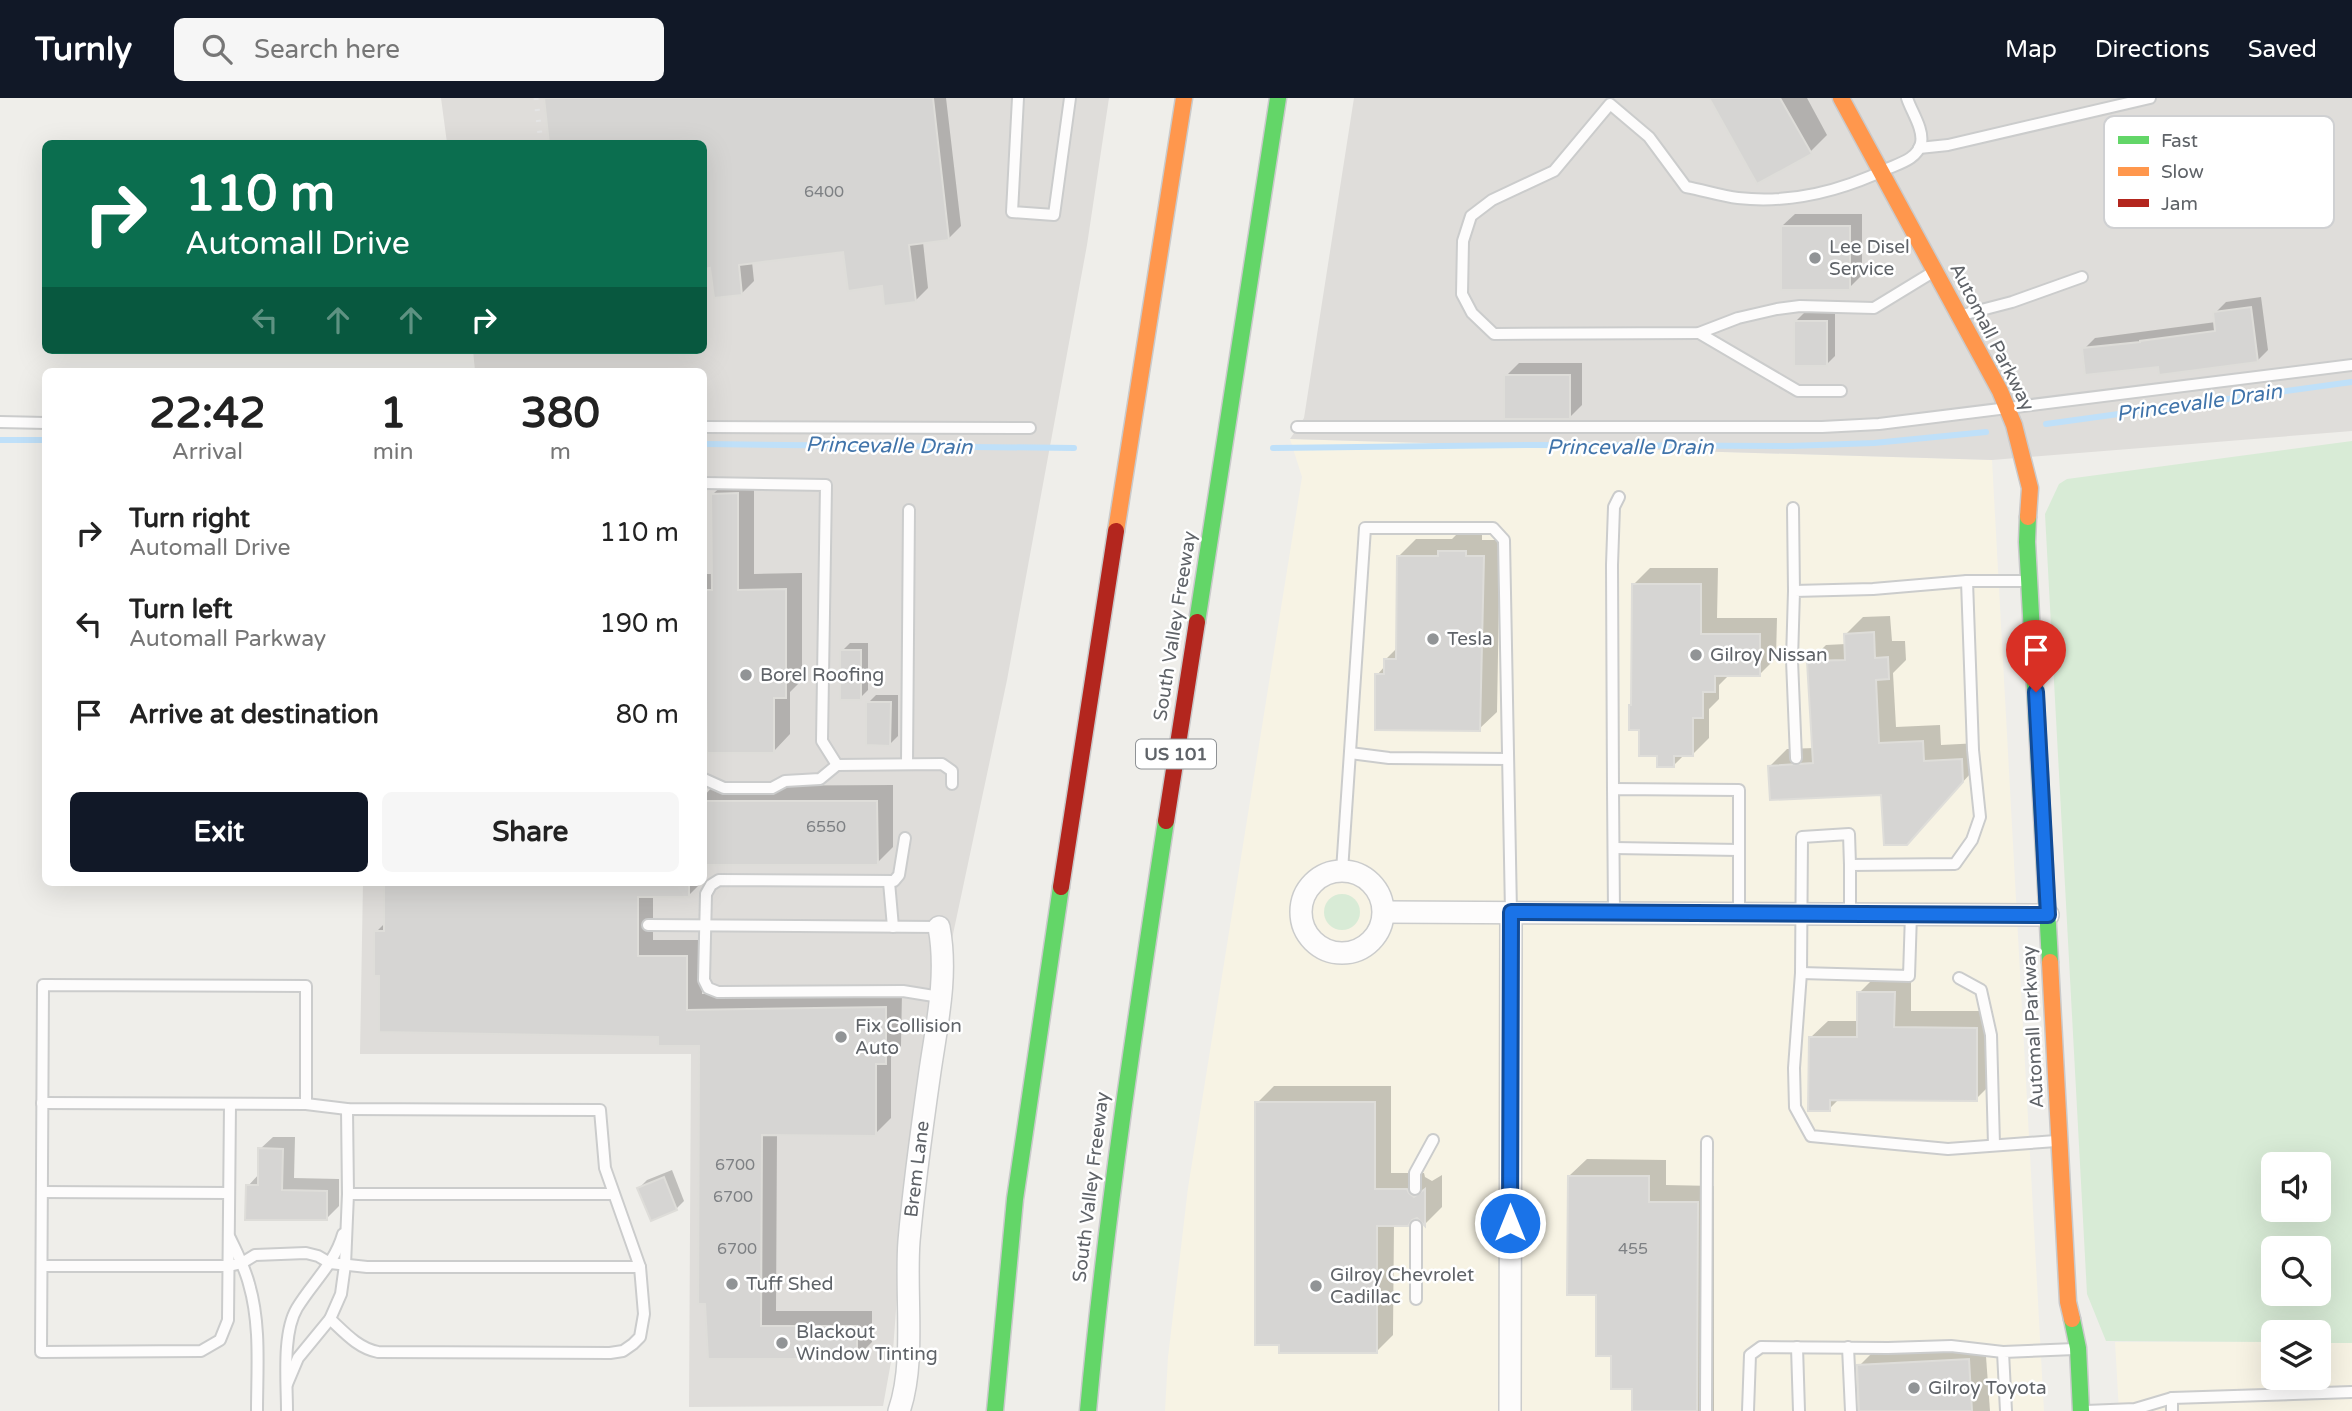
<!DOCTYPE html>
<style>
body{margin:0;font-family:"Varela Round",sans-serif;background:#f6f6f6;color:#222;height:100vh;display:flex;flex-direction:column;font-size:26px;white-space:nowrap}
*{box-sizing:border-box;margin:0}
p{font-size:23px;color:#767676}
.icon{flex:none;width:38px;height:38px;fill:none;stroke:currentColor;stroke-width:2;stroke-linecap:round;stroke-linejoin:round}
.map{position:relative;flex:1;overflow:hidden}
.panel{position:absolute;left:42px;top:270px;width:665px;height:518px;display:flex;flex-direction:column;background:#fff;border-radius:10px;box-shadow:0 7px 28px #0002}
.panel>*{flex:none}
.banner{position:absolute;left:42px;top:42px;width:665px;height:214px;border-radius:10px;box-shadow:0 7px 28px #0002;background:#0b6e4f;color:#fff;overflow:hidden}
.buttons{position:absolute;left:2261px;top:1054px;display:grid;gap:14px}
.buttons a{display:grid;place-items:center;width:70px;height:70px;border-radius:10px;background:#fff;box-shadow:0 7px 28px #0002;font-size:35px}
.pin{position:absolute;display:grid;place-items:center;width:60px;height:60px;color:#fff;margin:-72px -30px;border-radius:50% 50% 50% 0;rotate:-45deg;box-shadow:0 0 7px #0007}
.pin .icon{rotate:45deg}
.me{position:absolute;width:77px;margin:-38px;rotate:0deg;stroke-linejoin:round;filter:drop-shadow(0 0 5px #0008)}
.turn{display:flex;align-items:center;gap:24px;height:147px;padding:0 28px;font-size:32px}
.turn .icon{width:91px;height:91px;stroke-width:2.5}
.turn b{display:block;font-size:49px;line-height:60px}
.lanes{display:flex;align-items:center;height:66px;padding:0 28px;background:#0003;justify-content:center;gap:35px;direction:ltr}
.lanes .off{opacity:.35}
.eta{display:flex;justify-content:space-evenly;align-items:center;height:119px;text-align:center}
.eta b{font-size:42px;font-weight:700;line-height:49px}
.button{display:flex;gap:14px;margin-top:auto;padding:14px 28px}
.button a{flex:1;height:80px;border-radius:10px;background:#111827;color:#fff;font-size:28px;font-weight:700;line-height:80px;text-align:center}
.button a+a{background:#f6f6f6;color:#222}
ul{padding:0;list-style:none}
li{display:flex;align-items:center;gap:21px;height:91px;padding:0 28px}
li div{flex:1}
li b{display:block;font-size:26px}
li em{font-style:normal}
header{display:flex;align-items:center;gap:42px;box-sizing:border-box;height:98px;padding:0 35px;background:#111827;color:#fff}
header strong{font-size:33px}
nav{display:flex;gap:38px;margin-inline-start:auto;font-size:24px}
.search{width:490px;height:63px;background:#f6f6f6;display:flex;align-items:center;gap:18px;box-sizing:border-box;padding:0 24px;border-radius:10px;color:#767676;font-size:26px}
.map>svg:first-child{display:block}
.commercial{fill:#f7f3e4}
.industrial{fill:#dfddda}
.green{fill:#d8ebd6;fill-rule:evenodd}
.shadow{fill:#0003}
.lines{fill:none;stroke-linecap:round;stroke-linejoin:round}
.stream{stroke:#bfe0f9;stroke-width:6}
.building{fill:#d6d5d3;stroke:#deddd9;stroke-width:2}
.lane-casing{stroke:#cbcccc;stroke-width:14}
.street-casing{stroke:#cbcccc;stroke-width:24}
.fast-casing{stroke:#cacacb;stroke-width:19}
.slow-casing{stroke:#cacacb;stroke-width:19}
.jam-casing{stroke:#cacacb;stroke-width:19}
.lane{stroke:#fdfcfc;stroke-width:10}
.street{stroke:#fdfcfc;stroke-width:21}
.fast{stroke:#63d668;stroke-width:16}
.slow{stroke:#ff974d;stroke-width:16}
.jam{stroke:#b3261e;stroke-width:16}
.rail{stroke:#e4e4e4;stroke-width:5;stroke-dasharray:2 9;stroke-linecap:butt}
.route-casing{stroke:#114b97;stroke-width:18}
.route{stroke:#1a73e8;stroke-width:12}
.poi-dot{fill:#919496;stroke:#fff;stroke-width:2.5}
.labels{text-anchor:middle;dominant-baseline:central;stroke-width:5;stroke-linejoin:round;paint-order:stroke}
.number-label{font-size:16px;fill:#7e8184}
.shield{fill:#fff;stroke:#8f9295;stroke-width:2}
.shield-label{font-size:18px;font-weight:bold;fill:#5f6368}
.poi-label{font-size:19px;fill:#5f6368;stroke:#fff;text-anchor:start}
.street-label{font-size:19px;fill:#5f6368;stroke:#fff}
.water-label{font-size:21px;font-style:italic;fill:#4174aa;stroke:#fff}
.key{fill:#fff;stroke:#cfd0d2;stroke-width:2}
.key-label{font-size:19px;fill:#5f6368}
</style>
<header>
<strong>Turnly</strong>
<div class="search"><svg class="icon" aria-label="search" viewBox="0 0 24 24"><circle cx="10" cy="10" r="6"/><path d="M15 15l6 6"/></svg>Search here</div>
<nav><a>Map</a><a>Directions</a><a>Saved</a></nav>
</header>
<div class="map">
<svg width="2352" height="1313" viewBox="0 0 2352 1313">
<rect width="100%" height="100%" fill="#efeeea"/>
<g class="commercial">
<path d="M1290,341L1992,362L2044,1313H1165L1168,1259L1188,1090L1302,379Z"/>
<path d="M2115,1244H2273V1279H2319V1245H2352V1313H2119Z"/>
</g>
<g class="industrial">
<path d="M441,0H1109L1087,147L1007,582L908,1048L893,1253L883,1308L689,1309L691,956H360L363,784H704V273H475L473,252H704V46L447,45Z"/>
<path d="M1354,0H2352V333L1992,362L1290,341L1304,320Z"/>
</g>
<g class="green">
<path d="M2352,343V1245H2319V1234H2273V1244L2106,1243L2087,1196L2045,416L2059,386L2067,381ZM2273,1066H2319V1111H2273ZM2273,1150H2319V1195H2273Z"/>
<circle cx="1342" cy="814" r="18"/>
</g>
<g class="shadow">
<path d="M546,0H946L961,128L949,140L923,144L928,190L915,203L884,186L845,153L752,164L754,183L741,196L711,168L704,169V46Z"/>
<path d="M1711,0H1807L1827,37L1810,54Z"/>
<path d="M1795,116H1862V177L1849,190L1782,128Z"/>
<path d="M2261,199L2268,252L2257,263L2159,267L2084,251L2095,240L2216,224L2215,215L2226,204Z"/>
<path d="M1804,215H1835V258L1827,266L1796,223Z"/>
<path d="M1519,265H1582V307L1570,319L1506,278Z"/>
<path d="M754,379V476L802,475V582L790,594V636L774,653L708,553H704V476H713V396L730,380Z"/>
<path d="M1457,436H1482V442H1500L1497,614L1479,631L1377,577L1385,568V562L1398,549V459L1416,441H1452Z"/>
<path d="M1650,470H1718L1717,520H1777L1776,560L1759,577H1729L1719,587V601L1709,611V640L1692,657H1684L1673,668L1659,656L1641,631L1633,605V487Z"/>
<path d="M1890,518L1892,543H1905L1906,562L1893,575L1896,629L1940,627L1941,647L1979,645L1980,665L1924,727L1883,695L1770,668L1787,651L1814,650L1809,564L1826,547L1846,546V536L1863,519Z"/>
<path d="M850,545H868V592L860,600L842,553Z"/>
<path d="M876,597H898V638L890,646L868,605Z"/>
<path d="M893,687V749L877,765L704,766V782V698L713,688Z"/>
<path d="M385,784H702L689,797H653V842H702V896L902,894L901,948L891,959V1020L875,1036H777L776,1213H872V1244L856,1260L709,1259L701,946L381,876L376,834L386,824Z"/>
<path d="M1876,878H1911V913H1993V984L1976,1001L1840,1000L1829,1011L1810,940L1828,923H1858L1859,895Z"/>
<path d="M1274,988H1391V1075H1424L1425,1079L1432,1083L1442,1077V1109L1425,1126L1417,1118L1394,1126L1393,1237L1376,1254L1257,1005Z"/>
<path d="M273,1039H295L294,1080L339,1081V1108L326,1121L248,1088L260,1075V1051Z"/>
<path d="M1587,1061L1666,1062V1087L1714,1088V1313H1634V1289L1613,1257L1569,1078Z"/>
<path d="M672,1072L684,1103L676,1111L639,1090L647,1082Z"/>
<path d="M1985,1245L1990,1313H1861L1859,1268L1876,1251Z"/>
</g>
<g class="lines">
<g class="stream">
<path d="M2046,326L2352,284"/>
<path d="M0,342H46"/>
<path d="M704,346L1074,350"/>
<path d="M1273,350L1533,347L1790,348L1874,345L1986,334"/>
</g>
</g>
<g class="building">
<path d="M544,0H933L949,142L909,147L916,204L884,208L882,188L848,193L843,154L739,167L742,197L714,200L710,170L704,171V46H549Z"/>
<path d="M1709,0H1780L1812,56L1757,86Z"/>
<rect x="1781" y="128" width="69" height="64"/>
<path d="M2251,209L2258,264L2159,277L2158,269L2085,277L2082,250L2140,244V243L2215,233L2213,214Z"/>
<rect x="1794" y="223" width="33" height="45"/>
<rect x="1504" y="277" width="66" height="44"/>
<path d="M738,395V492L786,491V600H774V655H707L704,492H712L711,396Z"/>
<path d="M1438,453H1466V458H1484L1480,633L1375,632V576H1384V561H1396L1397,458H1438Z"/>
<path d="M1632,486H1701V536H1760V578H1715V594H1703V620H1693V658H1674V669H1657V658H1639V632H1629V607H1631Z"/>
<path d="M1874,534L1875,560L1888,559L1889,581L1876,582L1879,645L1923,643L1924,663L1962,661L1963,684L1907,747H1884L1881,697L1770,702L1768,668L1813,665L1807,563L1845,562L1844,536Z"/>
<rect x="840" y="552" width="21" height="50"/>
<path d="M866,604H891L890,648L866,647Z"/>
<path d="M704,703H877L878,767H704Z"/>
<path d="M384,784H689V799H638V858H687V912L886,909V966H876V1038L762,1037L761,1228H857V1261H708L705,1206H698L699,948H658V939L379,934V878H374V833H384Z"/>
<path d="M1857,894H1895L1894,929L1977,930V1003L1830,1002V1013H1808L1809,939H1857Z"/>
<path d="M1255,1004H1375V1091H1407L1409,1095L1414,1099L1425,1091V1128L1417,1120L1412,1122L1408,1128H1377V1255H1279V1247H1255Z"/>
<path d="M258,1050L283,1051L282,1092L327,1093V1122H245L246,1087H258Z"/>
<path d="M1568,1078H1649V1104H1698L1697,1313H1632V1291H1611V1258H1596V1197H1567Z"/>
<path d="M664,1079L677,1112L651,1123L637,1090Z"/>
<path d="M1969,1261L1972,1313H1859L1857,1267Z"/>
</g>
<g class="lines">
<g class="lane-casing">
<g id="lane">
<path d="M1018,0L1012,114L1054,117L1070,0"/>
<path d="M1907,0C1911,13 1924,31 1921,45C1918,60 1901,65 1889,70C1841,93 1792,106 1738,100C1721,98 1703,92 1686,89L1649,39L1610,6L1554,73L1492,102L1471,118L1463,143L1462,196L1472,215L1494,236L1699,235L1738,220L1777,211L1800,208L1874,210L1933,174"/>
<path d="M1919,50L1948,47L2150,0"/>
<path d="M1962,217L2012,204L2082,179"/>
<path d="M1699,235L1798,293H1841"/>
<path d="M0,324L46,325"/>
<path d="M704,329L1030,330"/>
<path d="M1297,329H1822L1879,326L2352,267"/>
<path d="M704,385L826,387L822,643L837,667"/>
<path d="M1793,410L1794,493"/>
<path d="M1350,655L1389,660L1508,661"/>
<path d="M1796,660L1792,562L1794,493L1873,491L1967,483"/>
<path d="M907,666L909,412"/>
<path d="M704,681L724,690H772L785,683L820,681L837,667L942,666L952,673V686"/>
<path d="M1613,691L1612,467L1614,409L1619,399"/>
<path d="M905,740L899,777L894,783L719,782L711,787L706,796L704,882L708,890L718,894L903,893L940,899"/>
<path d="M1614,750L1739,752"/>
<path d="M1850,767L1849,736L1802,739L1801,875L1794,970L1795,1009L1811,1038L1948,1051L2056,1043"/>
<path d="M1342,773L1365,430H1493L1504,442L1511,814"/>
<path d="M889,784L893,829"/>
<path d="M1614,815L1613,691L1739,692V815"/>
<path d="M1850,816V767L1955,766L1972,742L1980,719L1973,652L1967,483H2027"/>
<path d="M648,827L939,829"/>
<path d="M1801,875L1909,878L1911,816"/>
<path d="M1959,880L1981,892L1991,937L1994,1047"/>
<path d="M42,1005L306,1006L347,1011L600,1012L605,1070L640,1169L644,1216L640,1239L633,1246L623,1253L610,1255L378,1254C358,1250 345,1235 330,1221"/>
<path d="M230,1006L228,1222L220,1242L201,1253L41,1254L43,887L306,888V1006"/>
<path d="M1415,1091V1075L1433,1042"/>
<path d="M42,1094L229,1095"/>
<path d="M348,1096H612"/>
<path d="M1416,1128V1201"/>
<path d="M230,1140C237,1155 245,1170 249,1186C261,1227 257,1271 257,1313"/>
<path d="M42,1168H229L242,1165L255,1157L306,1155L318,1158L330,1165L367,1169H640"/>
<path d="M1797,1249L1799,1313"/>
<path d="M1848,1249L1851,1313"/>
<path d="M287,1286L298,1260L330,1221L341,1196L345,1167L348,1096L347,1011"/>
<path d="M2172,1300L2352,1294"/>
<path d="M287,1313C287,1284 282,1235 297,1210C312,1185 335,1165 343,1136"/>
<path d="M1706,1313L1707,1044"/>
<path d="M1748,1313L1750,1257L1761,1249L1888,1250L1951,1248L2003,1254"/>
<path d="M2006,1313L2003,1254L2075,1251"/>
<path d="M2086,1313L2135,1311L2172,1300V1313"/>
</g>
</g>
<g class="street-casing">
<g id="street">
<circle cx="1342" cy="814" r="41"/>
<path d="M1384,814L2048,817"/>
<path d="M899,1313C916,1265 905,1195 909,1143C914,1086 922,1029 930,973C937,925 948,877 939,829"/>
<path d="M1510,1313L1511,814"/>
</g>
</g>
<g class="fast-casing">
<g id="fast">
<path d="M2028,419L2027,444L2050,864"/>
<path d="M1197,524L1278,0"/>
<path d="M2072,1221L2078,1250L2081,1313"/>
<path d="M995,1313L1015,1101L1061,789"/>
<path d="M1088,1313C1106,1115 1136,920 1166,723"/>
</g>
</g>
<g class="slow-casing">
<g id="slow">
<path d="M1841,0L2000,293L2014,327L2030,390L2028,419"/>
<path d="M1116,433L1184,0"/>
<path d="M2050,864L2068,1204L2072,1221"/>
</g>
</g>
<g class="jam-casing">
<g id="jam">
<path d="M1166,723L1197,524"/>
<path d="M1061,789L1116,433"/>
</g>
</g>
<use href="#lane" class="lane"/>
<use href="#street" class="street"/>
<use href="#fast" class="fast"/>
<use href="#slow" class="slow"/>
<use href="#jam" class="jam"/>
<path class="rail" d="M536,0L541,46"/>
</g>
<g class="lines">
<g class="route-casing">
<path id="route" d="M1510,1125L1511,814L2048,817L2036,594"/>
</g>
<use href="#route" class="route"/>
</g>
<g class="poi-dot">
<circle cx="1815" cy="160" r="7"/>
<circle cx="1433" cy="541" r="7"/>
<circle cx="1696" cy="557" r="7"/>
<circle cx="746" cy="577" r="7"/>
<circle cx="841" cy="939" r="7"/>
<circle cx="732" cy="1186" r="7"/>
<circle cx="1316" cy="1188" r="7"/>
<circle cx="782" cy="1245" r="7"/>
<circle cx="1914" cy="1290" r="7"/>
</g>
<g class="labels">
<g class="number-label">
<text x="824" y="94">6400</text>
<text x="826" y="729">6550</text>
<text x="735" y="1067">6700</text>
<text x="733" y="1099">6700</text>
<text x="737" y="1151">6700</text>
<text x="1633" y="1151">455</text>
</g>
<rect class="shield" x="1136" y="641.5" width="80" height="29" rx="5"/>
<g class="shield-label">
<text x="1176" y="656">US 101</text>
</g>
<g class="poi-label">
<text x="1829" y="149">Lee Disel<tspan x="1829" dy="22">Service</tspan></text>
<text x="1447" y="541">Tesla</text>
<text x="1710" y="557">Gilroy Nissan</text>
<text x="760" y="577">Borel Roofing</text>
<text x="855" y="928">Fix Collision<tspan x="855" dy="22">Auto</tspan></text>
<text x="1330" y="1177">Gilroy Chevrolet<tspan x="1330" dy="22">Cadillac</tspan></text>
<text x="746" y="1186">Tuff Shed</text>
<text x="796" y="1234">Blackout<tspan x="796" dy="22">Window Tinting</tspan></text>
<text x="1928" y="1290">Gilroy Toyota</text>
</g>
<g class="street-label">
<text transform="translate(1992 239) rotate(63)">Automall Parkway</text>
<text transform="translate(1175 528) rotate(-81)">South Valley Freeway</text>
<text transform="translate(2033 929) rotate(-93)">Automall Parkway</text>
<text transform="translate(917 1071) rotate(-83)">Brem Lane</text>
<text transform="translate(1091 1089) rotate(-83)">South Valley Freeway</text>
</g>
<g class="water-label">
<text transform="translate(2199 305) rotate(-8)">Princevalle Drain</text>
<text transform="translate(889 348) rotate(1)">Princevalle Drain</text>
<text x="1630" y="349">Princevalle Drain</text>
</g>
</g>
<rect x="2104" y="18" width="230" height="112" rx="10" class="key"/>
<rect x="2118" y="38" width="31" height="8" fill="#63d668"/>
<rect x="2118" y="69" width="31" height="9" fill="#ff974d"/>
<rect x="2118" y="101" width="31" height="8" fill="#b3261e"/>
<g class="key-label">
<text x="2161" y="49">Fast</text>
<text x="2161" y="80">Slow</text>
<text x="2161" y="112">Jam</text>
</g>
</svg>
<div class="buttons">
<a><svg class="icon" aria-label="sound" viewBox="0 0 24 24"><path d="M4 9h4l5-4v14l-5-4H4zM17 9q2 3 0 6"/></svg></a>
<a><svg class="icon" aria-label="search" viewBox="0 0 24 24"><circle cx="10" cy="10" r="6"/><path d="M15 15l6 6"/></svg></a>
<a><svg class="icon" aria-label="layers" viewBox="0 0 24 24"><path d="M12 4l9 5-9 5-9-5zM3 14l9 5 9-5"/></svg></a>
</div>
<div class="pin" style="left:2036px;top:594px;background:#d93025"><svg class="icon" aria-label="arrive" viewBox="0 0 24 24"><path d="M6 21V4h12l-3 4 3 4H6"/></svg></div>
<svg class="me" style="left:1510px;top:1125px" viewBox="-20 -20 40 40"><circle r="17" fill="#1a73e8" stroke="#fff" stroke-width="3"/><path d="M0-11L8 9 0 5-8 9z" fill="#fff"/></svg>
<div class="banner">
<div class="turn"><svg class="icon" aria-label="right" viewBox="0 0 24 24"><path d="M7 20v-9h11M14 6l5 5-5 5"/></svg><div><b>110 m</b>Automall Drive</div></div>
<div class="lanes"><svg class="icon off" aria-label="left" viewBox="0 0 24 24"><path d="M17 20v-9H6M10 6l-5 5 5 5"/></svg><svg class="icon off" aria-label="ahead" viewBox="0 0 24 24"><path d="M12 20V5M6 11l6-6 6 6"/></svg><svg class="icon off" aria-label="ahead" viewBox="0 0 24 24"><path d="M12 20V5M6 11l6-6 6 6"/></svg><svg class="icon" aria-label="right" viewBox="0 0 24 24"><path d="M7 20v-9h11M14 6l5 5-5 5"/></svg></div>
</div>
<section class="panel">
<div class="eta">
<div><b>22:42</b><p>Arrival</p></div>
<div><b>1</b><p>min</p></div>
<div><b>380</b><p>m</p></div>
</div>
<ul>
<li><svg class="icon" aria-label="right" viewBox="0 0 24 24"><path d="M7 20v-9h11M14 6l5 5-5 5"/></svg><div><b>Turn right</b><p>Automall Drive</p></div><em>110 m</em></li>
<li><svg class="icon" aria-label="left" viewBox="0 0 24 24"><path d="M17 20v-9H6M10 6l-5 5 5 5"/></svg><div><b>Turn left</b><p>Automall Parkway</p></div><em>190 m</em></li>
<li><svg class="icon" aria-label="arrive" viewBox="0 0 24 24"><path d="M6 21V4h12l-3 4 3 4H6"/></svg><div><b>Arrive at destination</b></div><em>80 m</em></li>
</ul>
<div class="button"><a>Exit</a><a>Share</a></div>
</section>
</div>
